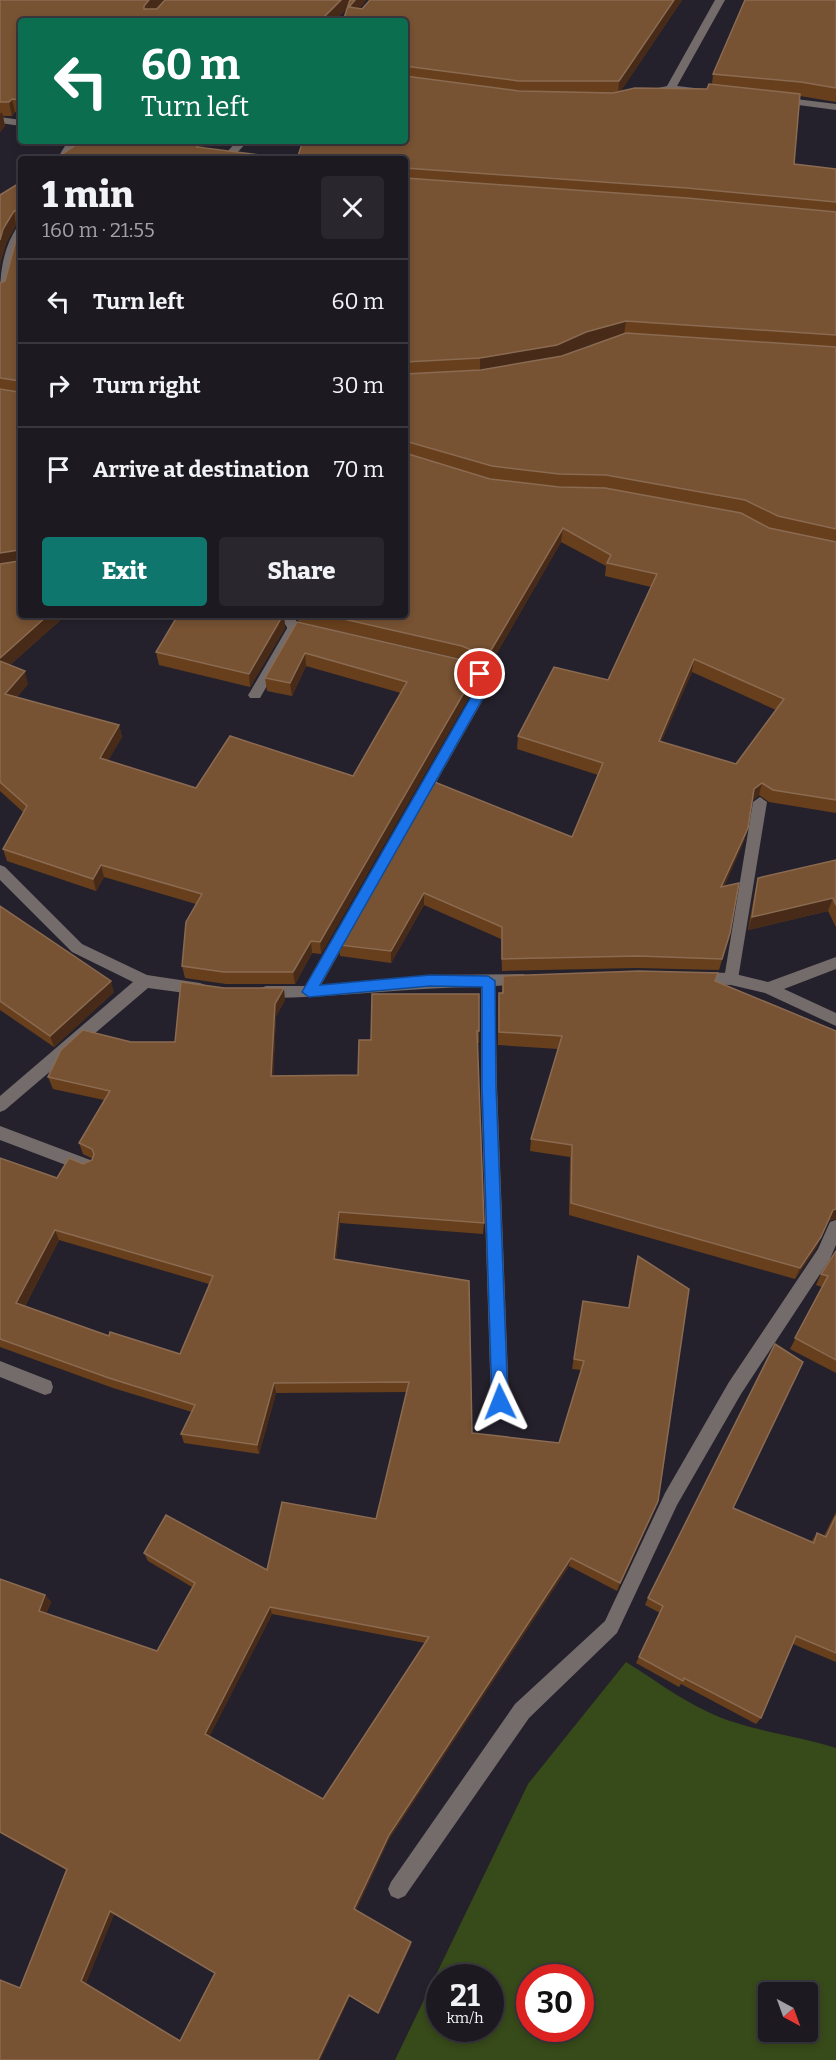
<!DOCTYPE html>
<meta charset="utf-8">
<style>
body{margin:0;font-family:Bitter,serif;background:#29262e;color:#f1f3f6;height:100vh;display:flex;flex-direction:column;font-size:22px;white-space:nowrap}
*{box-sizing:border-box;margin:0}
p{font-size:20px;color:#a0a0a5}
.icon{flex:none;width:33px;height:33px;fill:none;stroke:currentColor;stroke-width:2;stroke-linecap:round;stroke-linejoin:round}
.map{position:relative;flex:1;overflow:hidden}
.sheet{position:absolute;left:18px;top:156px;width:390px;height:462px;display:flex;flex-direction:column;background:#1c1921;border-radius:6px;box-shadow:0 3px 9px #0003,0 0 0 2px #3a383f}
.sheet>*{flex:none}
.banner{position:absolute;left:18px;top:18px;width:390px;height:126px;border-radius:6px;box-shadow:0 3px 9px #0003,0 0 0 2px #3a383f;background:#0b6e4f;color:#fff;overflow:hidden}
.needle{width:39px;rotate:139deg}
.tools{position:absolute;left:758px;top:1982px;display:grid;gap:12px}
.tools a{display:grid;place-items:center;width:60px;height:60px;border-radius:6px;background:#1c1921;box-shadow:0 3px 9px #0003,0 0 0 2px #3a383f;font-size:30px}
.speed{position:absolute;left:426px;top:1964px;display:flex;gap:12px;font-size:30px;font-weight:700;text-align:center}
.speed>*{display:grid;place-content:center;width:78px;height:78px;border-radius:50%;background:#1c1921;box-shadow:0 3px 9px #0003,0 0 0 2px #3a383f;line-height:1}
.speed small{font-size:15px;font-weight:400}
.speed .limit{border:9px solid #d22;background:#fff;color:#111}
.pin{position:absolute;display:grid;place-items:center;width:51px;height:51px;color:#fff;margin:-26px;border:3px solid #fff;border-radius:50%;box-shadow:0 2px 6px #0007}
.me{position:absolute;width:66px;margin:-33px;rotate:358deg;stroke-linejoin:round;filter:drop-shadow(0 0 4px #0008)}
.turn{display:flex;align-items:center;gap:21px;height:126px;padding:0 24px;font-size:27px}
.turn .icon{width:78px;height:78px;stroke-width:2.5}
.turn b{display:block;font-size:42px;line-height:51px}
.round{display:grid;place-items:center;flex:none;width:63px;height:63px;border-radius:6px;background:#29262e}
.headline{display:flex;align-items:center;justify-content:space-between;height:102px;padding:0 24px}
h1{font-size:36px;font-weight:800;line-height:45px}
.cta{display:flex;gap:12px;margin-top:auto;padding:12px 24px}
.cta a{flex:1;height:69px;border-radius:6px;background:#0f766e;color:#fff;font-size:24px;font-weight:800;line-height:69px;text-align:center}
.cta a+a{background:#29262e;color:#f1f3f6}
ul{padding:0;list-style:none}
li{display:flex;align-items:center;gap:18px;height:84px;padding:0 24px;border-top:2px solid #3a383f}
li div{flex:1}
li b{display:block;font-size:22px}
li em{font-style:normal}
.map>svg:first-child{display:block}
.green{fill:#374a19;fill-rule:evenodd}
.lines{fill:none;stroke-linecap:round;stroke-linejoin:round}
.service{fill:#746c6b;fill-rule:evenodd}
.minor{fill:#746c6b;fill-rule:evenodd}
.wall{fill:#683f1c;fill-rule:evenodd}
.shaded-wall{fill:#472b18}
.building{fill:#775233;stroke:#8a6b52;stroke-width:1.5;fill-rule:evenodd}
.route{fill:#1a73e8;stroke:#114b97;stroke-width:1.5}
</style>
<div class="map">
<svg width="836" height="2060" viewBox="0 0 836 2060">
<rect width="100%" height="100%" fill="#25212c"/>
<path class="green" d="M626,1662C652,1678 678,1698 706,1711C746,1731 793,1734 836,1748V2060H395L528,1784ZM440,1977H490V2028H440ZM530,1977H580V2028H530ZM768,1992H807V2031H768Z"/>
<g class="lines">
<g class="service">
<path d="M294,623L300,628L260,698H250L248,695L250,692L289,625Z"/>
<path d="M760,797L767,802L738,979L736,983H726L724,979L753,802Z"/>
<path d="M0,1126L93,1161L95,1166L93,1171L87,1173L0,1140Z"/>
<path d="M0,1361L51,1381L53,1387L51,1393L45,1395L0,1377Z"/>
</g>
<g class="minor">
<path d="M715,0H725L677,86L703,89V93L671,91L645,95V91L667,86Z"/>
<path d="M780,97L836,104V110L776,102V98Z"/>
<path d="M0,117L21,120V126L0,123Z"/>
<path d="M68,141H78L67,159H57Z"/>
<path d="M237,141H248L236,154H228L227,152Z"/>
<path d="M21,226V238L6,294L0,297C0,272 3,249 17,227Z"/>
<path d="M280,615H293L298,624L319,629L320,632L314,637L289,631Z"/>
<path d="M457,661C470,665 483,667 491,679L484,698L321,985L430,975L523,974L528,976L530,980L528,984L495,986L497,1086L509,1402L506,1408L500,1410L494,1408L491,1402L481,1086V987C409,987 338,998 266,998L261,996L259,992L261,988L266,986H305L471,698L477,680L452,669L450,666L452,663Z"/>
<path d="M0,865L5,867L82,944L147,975L200,983L205,985L207,989L205,993L200,995L148,988L5,1110L0,1112V1096L133,982L72,952L0,880Z"/>
<path d="M836,957V969L784,989L836,1013V1026L765,993L731,985L697,984L692,982L690,978L692,974L697,972L731,973L768,982Z"/>
<path d="M836,1220V1245L830,1259L741,1394L677,1505L617,1633L529,1718L405,1896L398,1899L391,1896L388,1889L391,1882L515,1704L605,1621L665,1493L729,1382L818,1249L830,1222Z"/>
</g>
</g>
<g class="wall">
<path d="M0,0H164L156,9H157L165,0H366L359,9H362L370,0H682L620,92L635,88L707,89L709,84H712L713,74L745,0H836V102L800,96L794,164L836,169V813L769,802L759,795L752,801L748,828L744,841L724,886L739,883L730,933L719,970L636,968L502,971L501,939L424,905L391,963L340,956L339,945L432,781L572,837L598,775L517,749L518,736L554,667L608,680L651,587L605,576L606,566L561,542L487,670L462,659L299,622L295,615H405V159H297L303,141H405V21H343L347,8L335,21H21V113L15,112L12,116H3L5,126L0,132ZM614,338L563,356L585,346ZM692,672L776,710L736,764L661,742Z"/>
<path d="M82,141H218L215,144L204,143V148Z"/>
<path d="M21,182V615H66L10,665L28,684L17,697L119,725L122,737L108,760L196,788L353,776L401,693L306,666L292,696L267,691L265,678L297,622L475,667V680L469,697L321,954L312,953L295,984H226L185,978L182,966L196,904L104,877L96,891L7,861L3,849L23,812L0,791V283L5,281L20,225H16L6,243L1,260L0,195Z"/>
<path d="M284,615L285,628L250,687L159,665L156,652Z"/>
<path d="M836,860V927L828,911L748,930L755,891L758,878Z"/>
<path d="M0,906L114,992L54,1047L0,1010Z"/>
<path d="M503,976L716,981L836,1219L828,1221L816,1248L795,1279L569,1215L570,1157L530,1151L531,1139L558,1049L498,1045V1006L499,993H502Z"/>
<path d="M285,1000L276,1016L273,1076L358,1075L371,1040L479,1031V1043H477L484,1223L483,1234L340,1223L336,1259L472,1433L559,1443L581,1370L572,1369L583,1301L628,1308L635,1267L638,1256L658,1501L617,1591L569,1566L389,1839L356,1910L411,1945L379,2014L350,1996L320,2060H0V1980L20,1988L66,1870L0,1833V1579L45,1595L51,1602L46,1614L157,1651L192,1587L148,1561L144,1553L267,1570L376,1519L406,1392L276,1393L259,1454L184,1443L181,1434L192,1412L113,1388L0,1347V1158L57,1178L83,1164L92,1160L93,1159L83,1154L79,1143L104,1100L53,1089L48,1077L131,1042H175ZM59,1240L209,1284L180,1354L109,1336L25,1306ZM272,1614L425,1643L323,1799L209,1737ZM114,1914L215,1973L180,2041L86,1983Z"/>
<path d="M836,1251V1373L790,1349L822,1287L816,1285L821,1274Z"/>
<path d="M836,1512V1662L793,1644L761,1718L756,1724L681,1684L679,1687L636,1663L660,1613L645,1605L648,1598L811,1542L817,1533L824,1536Z"/>
</g>
<g class="shaded-wall">
<path d="M149,0H164L145,19L144,6Z"/>
<path d="M341,0H355L335,21H320Z"/>
<path d="M355,0H366L350,21L349,7Z"/>
<path d="M674,0H682L618,95L619,81Z"/>
<path d="M12,99L15,112L12,116L9,102Z"/>
<path d="M2,112L5,126L0,132V114Z"/>
<path d="M203,141L205,154L197,147Z"/>
<path d="M14,211L16,225L6,243L1,260L0,270V240L3,229Z"/>
<path d="M626,321L624,335L585,346L556,359L480,372V358Z"/>
<path d="M563,528L561,542L487,670V657Z"/>
<path d="M19,550L21,564L0,567V553Z"/>
<path d="M48,615H66L1,673L0,669V658Z"/>
<path d="M284,615L285,628L250,687L249,674Z"/>
<path d="M305,653L306,666L292,696L290,683Z"/>
<path d="M694,659L692,672L656,754L659,741Z"/>
<path d="M475,667V680L469,697L321,954L320,942Z"/>
<path d="M25,671L28,684L9,707L5,694Z"/>
<path d="M119,725L122,737L103,770L100,758Z"/>
<path d="M762,783L759,795L751,802L754,789Z"/>
<path d="M748,828L744,841L719,899L721,887Z"/>
<path d="M101,865L104,877L96,891L93,879Z"/>
<path d="M424,893V905L391,963V951Z"/>
<path d="M833,898L828,911L748,930L752,917Z"/>
<path d="M311,941L312,953L295,984L293,972Z"/>
<path d="M111,981L114,992L54,1047L50,1036Z"/>
<path d="M284,988L285,1000L276,1016L273,1088L271,1076L275,1004Z"/>
<path d="M836,1209V1219L828,1221L833,1210Z"/>
<path d="M339,1212L340,1223L335,1269L334,1259Z"/>
<path d="M55,1230L59,1240L21,1313L16,1303Z"/>
<path d="M821,1237L816,1248L795,1279L800,1268Z"/>
<path d="M274,1383L276,1393L259,1454L257,1445Z"/>
<path d="M658,1501L655,1509L617,1591L620,1583Z"/>
<path d="M571,1558L569,1566L389,1839L355,1912L354,1909L389,1835Z"/>
<path d="M45,1595L51,1602L44,1618L39,1611Z"/>
<path d="M270,1607L272,1614L208,1739L205,1734Z"/>
<path d="M110,1911L114,1914L86,1983L184,2043L180,2041L81,1981Z"/>
<path d="M411,1942V1945L379,2014L378,2013Z"/>
<path d="M349,1995L350,1996L320,2060H318Z"/>
</g>
<g class="building">
<path d="M0,0H149L144,6V9H157L165,0H341L320,21H21V100L12,99L9,102H0Z"/>
<path d="M350,0H355L349,7L362,9L370,0H674L619,81H519L405,66V21H343Z"/>
<path d="M745,0H836V88L801,82L713,74Z"/>
<path d="M405,76L519,91L613,93L635,88L707,89L709,84L800,94L794,164L836,169V202L687,188L405,168V159H297L303,141H405Z"/>
<path d="M82,141H203L197,147L290,159H55Z"/>
<path d="M405,178L687,198L836,212V335L626,321L586,332L557,345L480,358L405,362Z"/>
<path d="M21,182V615H48L0,658V564L19,561V550L0,553V389L18,392L20,390V381L0,378V283L5,281L20,225L19,210L14,211L3,229L0,240V195Z"/>
<path d="M626,333L836,347V529L778,516L745,500L606,475L559,474L492,466L405,441V374L481,370L562,356Z"/>
<path d="M405,453L490,479L559,487L605,488L741,513L769,528L836,542V800L773,790L762,783L754,789L748,828L721,887L739,883L730,933L722,959L638,956L502,959V927L424,893L391,951L339,945L432,781L572,837L603,763L518,736L554,667L608,680L657,574L607,563L611,555L563,528L487,657L462,646L326,615H405ZM694,659L784,699L736,764L659,741Z"/>
<path d="M178,615H283L249,674L156,652Z"/>
<path d="M297,622L458,659L475,667L469,684L320,942L311,941L293,972H224L182,966L186,922L202,894L101,865L93,879L3,849L27,806L0,782V661L25,671L5,694L119,725L100,758L196,788L230,736L353,776L407,682L305,653L290,683L265,678Z"/>
<path d="M836,860V905L833,898L752,917L758,878Z"/>
<path d="M0,906L111,981L50,1036L0,1001Z"/>
<path d="M639,971L718,973L715,981L836,1031V1209L833,1210L821,1237L800,1268L571,1203L572,1145L531,1139L562,1036L499,1032V993H503V976Z"/>
<path d="M181,982L224,988H284L275,1004L271,1076L358,1075L359,1040H371L372,994H479V1031H477L484,1223L339,1212L334,1259L469,1281L472,1433L559,1443L584,1361L574,1359L583,1301L629,1308L638,1256L689,1289L658,1501L620,1583L571,1558L389,1835L354,1909L411,1942L378,2013L349,1995L318,2060H0V1980L20,1988L67,1869L0,1832V1579L45,1595L39,1611L157,1651L195,1583L144,1553L166,1515L267,1570L282,1502L376,1519L409,1382L274,1383L257,1445L181,1434L195,1405L109,1378L0,1339V1158L57,1178L69,1158L83,1164L92,1160L94,1154L92,1149L79,1143L110,1091L48,1077L61,1050L83,1030L131,1042H175ZM55,1230L213,1276L180,1354L110,1332L109,1336L16,1303ZM270,1607L429,1637L323,1799L205,1734ZM110,1911L215,1973L180,2041L81,1981Z"/>
<path d="M836,1251V1360L795,1338L828,1276L821,1274Z"/>
<path d="M775,1344L803,1362L733,1508L814,1543L817,1533L826,1537L836,1516V1653L796,1636L761,1718L684,1678L683,1681L639,1657L663,1606L648,1598Z"/>
</g>
<path class="route" d="M480,670L485,671L490,679L483,698L320,985L430,975L488,976L495,981L496,1086L508,1402L505,1407L500,1409L494,1407L492,1402L482,1086V987L430,986L309,997L302,992L471,697L478,679L474,674Z"/>
</svg>
<div class="tools">
<a><svg class="needle" viewBox="-14 -14 28 28"><path d="M0-13l5 13h-10z" fill="#e53935"/><path d="M0 13l5-13h-10z" fill="#a0a0a5"/></svg></a>
</div>
<div class="speed"><div>21<small>km/h</small></div><div class="limit">30</div></div>
<div class="pin" style="left:480px;top:674px;background:#d93025"><svg class="icon" aria-label="arrive" viewBox="0 0 24 24"><path d="M6 21V4h12l-3 4 3 4H6"/></svg></div>
<svg class="me" style="left:500px;top:1402px" viewBox="-20 -20 40 40"><path d="M0-17L14 15 0 8-14 15z" fill="#1a73e8" stroke="#fff" stroke-width="4"/></svg>
<div class="banner">
<div class="turn"><svg class="icon" aria-label="left" viewBox="0 0 24 24"><path d="M17 20v-9H6M10 6l-5 5 5 5"/></svg><div><b>60 m</b>Turn left</div></div>
</div>
<section class="sheet">
<div class="headline"><div><h1>1 min</h1><p>160 m · 21:55</p></div><a class="round"><svg class="icon" aria-label="close" viewBox="0 0 24 24"><path d="M6 6l12 12M18 6L6 18"/></svg></a></div>
<ul>
<li><svg class="icon" aria-label="left" viewBox="0 0 24 24"><path d="M17 20v-9H6M10 6l-5 5 5 5"/></svg><div><b>Turn left</b></div><em>60 m</em></li>
<li><svg class="icon" aria-label="right" viewBox="0 0 24 24"><path d="M7 20v-9h11M14 6l5 5-5 5"/></svg><div><b>Turn right</b></div><em>30 m</em></li>
<li><svg class="icon" aria-label="arrive" viewBox="0 0 24 24"><path d="M6 21V4h12l-3 4 3 4H6"/></svg><div><b>Arrive at destination</b></div><em>70 m</em></li>
</ul>
<div class="cta"><a>Exit</a><a>Share</a></div>
</section>
</div>
